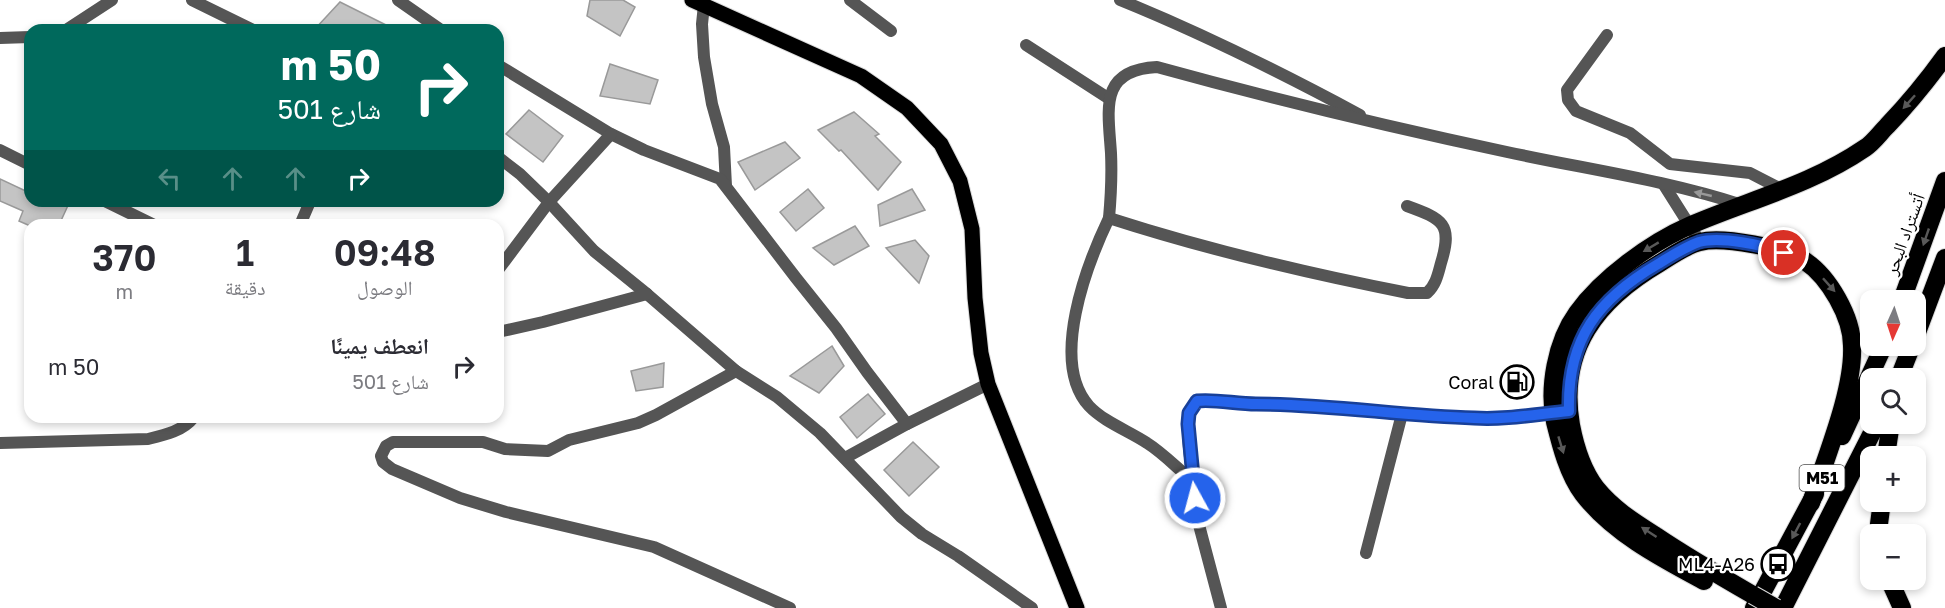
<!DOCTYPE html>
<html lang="ar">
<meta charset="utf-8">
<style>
body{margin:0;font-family:"Golos Text","Noto Naskh Arabic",sans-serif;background:#f7f7f7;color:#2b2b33;direction:rtl;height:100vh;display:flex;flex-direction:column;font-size:22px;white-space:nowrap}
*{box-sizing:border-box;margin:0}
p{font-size:20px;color:#7c7c81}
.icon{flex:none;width:33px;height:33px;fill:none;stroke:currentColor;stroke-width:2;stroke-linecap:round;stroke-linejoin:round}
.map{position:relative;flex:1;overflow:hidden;direction:ltr}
.panel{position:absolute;left:24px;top:219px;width:480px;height:204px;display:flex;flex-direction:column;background:#fff;border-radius:18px;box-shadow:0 3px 9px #0003;direction:rtl}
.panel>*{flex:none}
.hud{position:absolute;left:24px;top:24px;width:480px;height:183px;border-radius:18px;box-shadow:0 3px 9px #0003;direction:rtl;background:#00695c;color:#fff;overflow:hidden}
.needle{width:39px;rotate:183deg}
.tools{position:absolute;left:1860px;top:290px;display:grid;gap:12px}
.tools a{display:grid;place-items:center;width:66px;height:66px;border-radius:12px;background:#fff;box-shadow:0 3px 9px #0003;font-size:30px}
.pin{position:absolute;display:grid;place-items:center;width:51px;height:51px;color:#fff;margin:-26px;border:3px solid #fff;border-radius:50%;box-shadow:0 2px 6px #0007}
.me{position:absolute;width:66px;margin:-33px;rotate:353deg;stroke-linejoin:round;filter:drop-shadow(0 0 4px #0008)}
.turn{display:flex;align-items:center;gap:21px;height:126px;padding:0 24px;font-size:27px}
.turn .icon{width:78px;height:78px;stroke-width:2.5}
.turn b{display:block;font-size:42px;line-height:51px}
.lanes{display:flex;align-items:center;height:57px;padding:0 24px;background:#0003;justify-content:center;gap:30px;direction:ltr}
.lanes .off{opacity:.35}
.eta{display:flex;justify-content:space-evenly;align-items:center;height:102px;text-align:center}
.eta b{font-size:36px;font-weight:600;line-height:42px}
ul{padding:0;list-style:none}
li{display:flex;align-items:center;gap:18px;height:90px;padding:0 24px}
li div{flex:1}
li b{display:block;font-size:22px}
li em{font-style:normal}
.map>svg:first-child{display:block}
.building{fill:#c4c4c4;stroke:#999;stroke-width:1.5}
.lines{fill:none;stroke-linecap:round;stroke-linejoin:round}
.primary-casing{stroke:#dbdbdb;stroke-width:17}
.motorway-casing{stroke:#dbdbdb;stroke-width:20}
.minor{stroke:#555;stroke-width:12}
.primary{stroke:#000;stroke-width:15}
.motorway{stroke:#000;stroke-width:18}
.motorway-bridge-casing{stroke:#dbdbdb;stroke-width:20;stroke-linecap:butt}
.motorway-bridge{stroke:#000;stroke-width:18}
.oneway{fill:#595959}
.oneway2{fill:#999}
.route-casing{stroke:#184099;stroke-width:15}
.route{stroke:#2563eb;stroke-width:10}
.labels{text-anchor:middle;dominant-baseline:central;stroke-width:4.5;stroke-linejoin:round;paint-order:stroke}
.shield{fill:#fff;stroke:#4c4c4c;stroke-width:1.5}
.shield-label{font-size:16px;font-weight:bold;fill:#000}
.street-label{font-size:18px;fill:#000;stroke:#fff}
.poi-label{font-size:18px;fill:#000;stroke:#fff;text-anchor:end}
</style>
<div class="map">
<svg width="1945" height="608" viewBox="0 0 1945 608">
<rect width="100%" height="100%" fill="#fff"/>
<g class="building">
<path d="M590,0H623L635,7L620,36L587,16Z"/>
<path d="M340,2L396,30H314Z"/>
<path d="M610,64L658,80L650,104L600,96Z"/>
<path d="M529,110L563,136L543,162L506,134Z"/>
<path d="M854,112L879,134L875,136L901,162L878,190L841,150L839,151L818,130Z"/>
<path d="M785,142L800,158L755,190L738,162Z"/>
<path d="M0,179L30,193V201H70L59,225H28L19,221L23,211L0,201Z"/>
<path d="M808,189L824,208L796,231L780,212Z"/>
<path d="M912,189L925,210L880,226L878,205Z"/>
<path d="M855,226L869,246L834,265L813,248Z"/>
<path d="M915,240L929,256L919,283L886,248Z"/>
<path d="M832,346L844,366L819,393L790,376Z"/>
<path d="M664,363L663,387L636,391L631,371Z"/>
<path d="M868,394L885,414L857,438L840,417Z"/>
<path d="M913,442L939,467L909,496L884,470Z"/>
</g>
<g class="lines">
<g class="primary-casing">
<path id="primary" d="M692,0L861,76L907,108L941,144L960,181L972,229L975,298L981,353L988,384L1077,608"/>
</g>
<g class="motorway-casing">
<g id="motorway">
<path d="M1902,300L1945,181"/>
<path d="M1916,335L1945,258"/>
<path d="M1899,378L1912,345"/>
<path d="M1842,436L1884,345"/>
<path d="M1886,456L1891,423"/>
<path d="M1881,534L1879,524L1882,501"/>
<path d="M1889,579L1902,608"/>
<path d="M1704,581C1661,558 1613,533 1583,494C1568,474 1561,446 1555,422C1548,388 1556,342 1577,313C1602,278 1650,243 1691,225C1749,200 1811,185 1865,148C1873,143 1880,133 1887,126C1908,104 1927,81 1945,56"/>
<path d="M1753,595C1720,576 1687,557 1656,536C1634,522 1613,509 1596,488C1583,471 1575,446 1571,425C1558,349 1597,300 1660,263C1671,256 1687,245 1700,242C1722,236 1786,248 1805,261C1829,277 1852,317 1852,346C1854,391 1825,459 1811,503"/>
<path d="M1754,608L1815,494"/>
<path d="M1783,608L1877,423"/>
</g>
</g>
<g class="minor">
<path d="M192,0L253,30"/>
<path d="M398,0L441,30"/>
<path d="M850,0L891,31"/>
<path d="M1120,0C1204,34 1280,72 1360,115"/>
<path d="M704,5L702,24L704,57L712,104L724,147L726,186"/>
<path d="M66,30L112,0"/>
<path d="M1607,35L1567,90L1568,100L1576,111L1630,133L1670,164L1750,173L1783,190"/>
<path d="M0,38L30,37"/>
<path d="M1026,45L1108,98"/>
<path d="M498,65L611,134L644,150L720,179L796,278L836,328L867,372L907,424L988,384"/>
<path d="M0,150L30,165"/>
<path d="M498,157L520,174L549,202L594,251L647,294L736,371L777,397L820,433L901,517L922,534L958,556L1032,608"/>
<path d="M1664,185L1700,242"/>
<path d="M105,201L154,225"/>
<path d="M1109,218C1111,196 1112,175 1111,153C1108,108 1099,70 1157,67C1273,99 1389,127 1507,152C1585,169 1666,180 1742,205"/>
<path d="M300,225L309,204"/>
<path d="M498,270L549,202L611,134"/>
<path d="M498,332L543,322L647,294"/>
<path d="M736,371L656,415L638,423L569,440L548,451L505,449L483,442H393L386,446L381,456L383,462L392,469L460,498L506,512L654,547L790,608"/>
<path d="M0,443L148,439C165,435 183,431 194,417"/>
<path d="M845,458L907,424"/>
<path d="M1193,481C1191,459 1181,418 1197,401C1216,399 1237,404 1256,404C1330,404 1403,418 1477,418C1504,419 1531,415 1559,412"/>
<path d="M1366,553L1402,414"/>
<path d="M1221,608L1199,525L1193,481C1178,469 1163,453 1147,443C1129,431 1104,422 1089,406C1049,362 1087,264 1109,218C1208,250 1306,273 1408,293H1427C1436,285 1438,274 1441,263C1453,224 1443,219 1407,206"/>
</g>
<use href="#primary" class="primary"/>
<use href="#motorway" class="motorway"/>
<g class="motorway-bridge-casing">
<path id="motorway-bridge" d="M1753,595L1776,608"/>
</g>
<use href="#motorway-bridge" class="motorway-bridge"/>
</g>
<defs><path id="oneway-solid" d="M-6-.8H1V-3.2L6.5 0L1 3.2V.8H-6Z" transform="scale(1.5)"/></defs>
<g class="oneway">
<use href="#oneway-solid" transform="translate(1909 102) rotate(132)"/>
<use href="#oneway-solid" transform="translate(1926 237) rotate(109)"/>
<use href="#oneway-solid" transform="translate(1651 247) rotate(149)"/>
<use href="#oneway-solid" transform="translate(1829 285) rotate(48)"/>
<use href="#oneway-solid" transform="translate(1561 445) rotate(73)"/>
<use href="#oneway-solid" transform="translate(1796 531) rotate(118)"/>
<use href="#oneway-solid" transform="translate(1649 532) rotate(-147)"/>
</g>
<use class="oneway2" href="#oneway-solid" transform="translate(1703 194) rotate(-167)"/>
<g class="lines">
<g class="route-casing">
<path id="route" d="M1195,498L1188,424L1189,413L1197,401C1216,399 1236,404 1256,404C1329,404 1401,416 1474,418C1506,420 1537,414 1569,411C1567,339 1598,299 1658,264C1671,256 1685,247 1699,242C1720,236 1764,245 1784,253"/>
</g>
<use href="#route" class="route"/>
</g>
<defs>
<g id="fuel-ring" transform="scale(1.725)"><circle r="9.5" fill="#fff" stroke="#000" stroke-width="1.5"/><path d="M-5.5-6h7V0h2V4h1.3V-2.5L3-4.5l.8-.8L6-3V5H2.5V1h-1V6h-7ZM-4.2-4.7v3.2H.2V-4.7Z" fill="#000"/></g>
<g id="bus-ring" transform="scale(1.725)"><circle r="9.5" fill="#fff" stroke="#000" stroke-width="1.5"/><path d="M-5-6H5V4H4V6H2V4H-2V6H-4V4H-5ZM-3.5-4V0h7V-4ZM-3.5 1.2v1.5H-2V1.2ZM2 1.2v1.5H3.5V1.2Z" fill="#000"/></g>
</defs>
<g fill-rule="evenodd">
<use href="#fuel-ring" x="1517" y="382"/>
<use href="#bus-ring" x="1778" y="564"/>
</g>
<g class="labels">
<rect class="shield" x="1799.5" y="465" width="45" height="26" rx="4.5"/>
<g class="shield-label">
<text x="1822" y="478">M51</text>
</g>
<g class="street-label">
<text transform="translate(1904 234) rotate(-70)">أتستراد البحر</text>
</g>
<g class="poi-label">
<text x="1494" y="382">Coral</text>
<text x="1755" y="564">ML4-A26</text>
</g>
</g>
</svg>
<div class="tools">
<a><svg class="needle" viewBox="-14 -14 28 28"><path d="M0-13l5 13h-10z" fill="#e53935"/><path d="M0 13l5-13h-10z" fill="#7c7c81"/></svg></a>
<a><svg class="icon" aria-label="search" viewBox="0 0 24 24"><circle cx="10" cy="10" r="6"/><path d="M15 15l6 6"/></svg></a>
<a>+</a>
<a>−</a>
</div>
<div class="pin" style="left:1784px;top:253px;background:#d93025"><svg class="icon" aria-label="arrive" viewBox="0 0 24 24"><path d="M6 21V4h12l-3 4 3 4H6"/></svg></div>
<svg class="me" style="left:1195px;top:498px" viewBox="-20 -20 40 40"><circle r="17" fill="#2563eb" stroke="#fff" stroke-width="3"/><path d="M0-11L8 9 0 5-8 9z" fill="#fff"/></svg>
<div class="hud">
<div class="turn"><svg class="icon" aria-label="right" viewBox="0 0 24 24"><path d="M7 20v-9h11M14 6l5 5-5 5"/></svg><div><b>50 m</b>شارع 501</div></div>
<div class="lanes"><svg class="icon off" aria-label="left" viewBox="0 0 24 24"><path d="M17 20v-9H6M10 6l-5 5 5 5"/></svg><svg class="icon off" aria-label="ahead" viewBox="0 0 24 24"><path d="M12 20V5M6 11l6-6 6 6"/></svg><svg class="icon off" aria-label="ahead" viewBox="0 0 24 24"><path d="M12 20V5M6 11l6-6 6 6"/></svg><svg class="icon" aria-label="right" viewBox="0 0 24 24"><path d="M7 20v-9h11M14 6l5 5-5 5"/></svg></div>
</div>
<section class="panel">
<div class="eta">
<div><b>09:48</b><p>الوصول</p></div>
<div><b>1</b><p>دقيقة</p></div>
<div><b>370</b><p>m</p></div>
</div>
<ul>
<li><svg class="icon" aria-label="right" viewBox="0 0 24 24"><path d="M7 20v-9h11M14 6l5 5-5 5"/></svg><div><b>انعطف يمينًا</b><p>شارع 501</p></div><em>50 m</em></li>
</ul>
</section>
</div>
